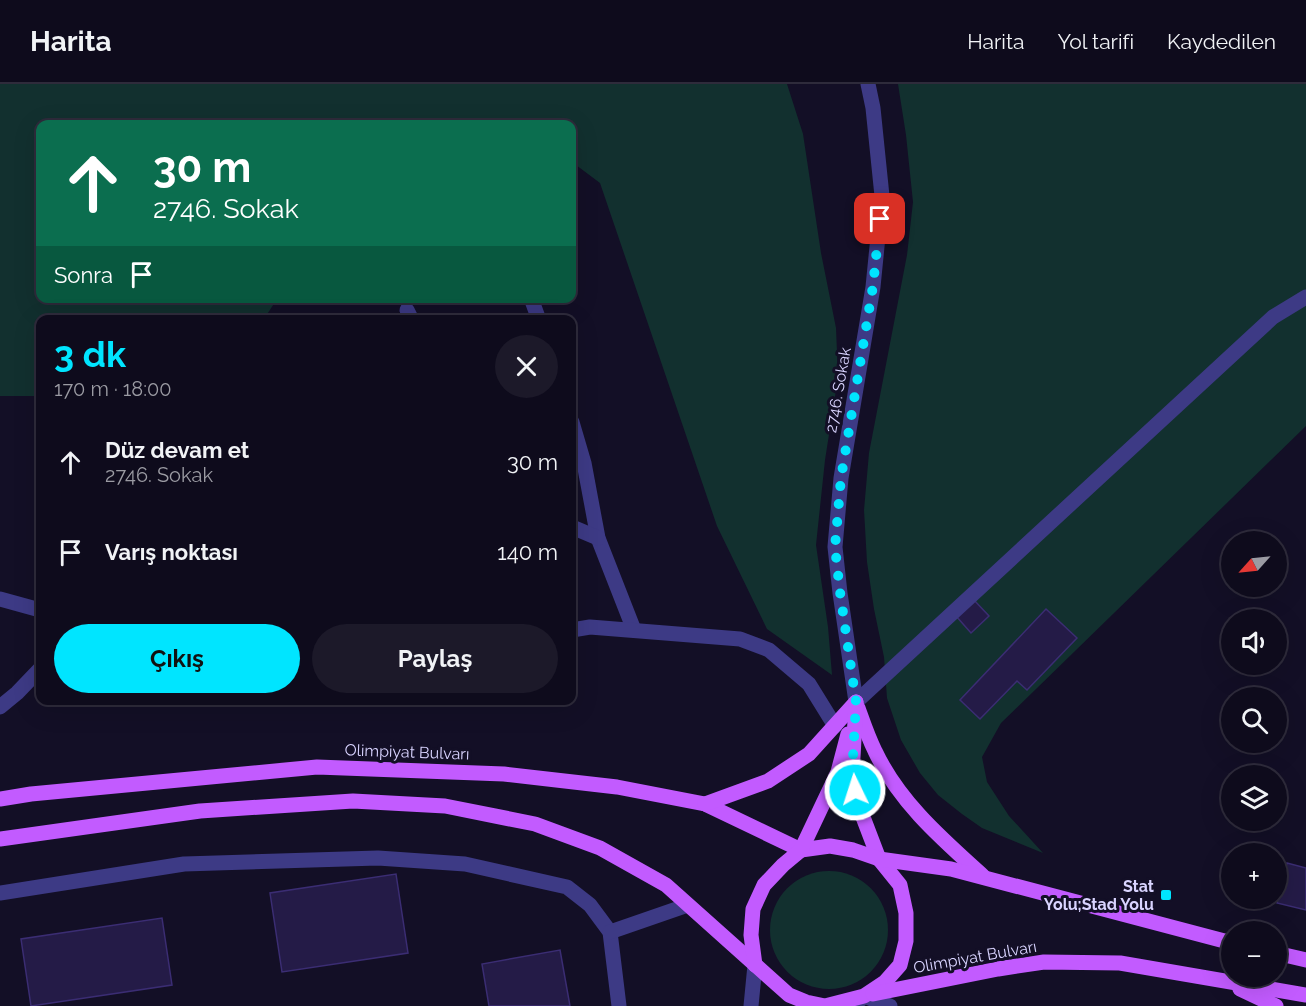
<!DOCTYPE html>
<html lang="tr">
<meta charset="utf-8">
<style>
body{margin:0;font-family:Raleway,sans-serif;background:#1c1929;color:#f1f3f6;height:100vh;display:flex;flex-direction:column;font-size:22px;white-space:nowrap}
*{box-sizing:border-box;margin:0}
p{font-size:20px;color:#9b9ba3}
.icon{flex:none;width:33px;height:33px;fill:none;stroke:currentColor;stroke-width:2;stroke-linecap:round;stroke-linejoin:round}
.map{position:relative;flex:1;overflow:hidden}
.sheet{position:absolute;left:36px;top:231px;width:540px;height:390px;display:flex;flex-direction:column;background:#0e0b1c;border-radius:12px;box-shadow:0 6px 24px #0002,0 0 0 2px #2e2b3b}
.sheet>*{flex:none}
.top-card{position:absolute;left:36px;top:36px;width:540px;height:183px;border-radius:12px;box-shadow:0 6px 24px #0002,0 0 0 2px #2e2b3b;background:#0b6e4f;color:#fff;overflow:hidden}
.needle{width:39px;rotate:243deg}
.buttons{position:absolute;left:1221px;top:447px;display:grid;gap:12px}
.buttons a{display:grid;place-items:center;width:66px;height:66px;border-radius:50%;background:#0e0b1c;box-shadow:0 6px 24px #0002,0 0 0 2px #2e2b3b;font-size:30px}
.pin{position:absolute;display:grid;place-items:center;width:51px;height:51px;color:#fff;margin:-26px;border-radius:12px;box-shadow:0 3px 9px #0006}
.me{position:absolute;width:66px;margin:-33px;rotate:356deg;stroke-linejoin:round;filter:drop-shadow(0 0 4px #0008)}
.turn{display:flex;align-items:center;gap:21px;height:126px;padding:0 18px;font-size:27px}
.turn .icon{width:78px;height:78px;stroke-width:2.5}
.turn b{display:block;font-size:42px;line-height:51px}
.then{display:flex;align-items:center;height:57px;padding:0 18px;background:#0003;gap:12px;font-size:22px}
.round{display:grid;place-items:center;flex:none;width:63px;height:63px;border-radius:32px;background:#1c1929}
.head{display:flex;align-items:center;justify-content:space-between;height:102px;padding:0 18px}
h1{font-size:36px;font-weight:700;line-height:45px;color:#00e5ff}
.primary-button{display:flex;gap:12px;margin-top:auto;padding:12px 18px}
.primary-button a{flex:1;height:69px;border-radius:36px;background:#00e5ff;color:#111;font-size:24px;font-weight:700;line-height:69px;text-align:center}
.primary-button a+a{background:#1c1929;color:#f1f3f6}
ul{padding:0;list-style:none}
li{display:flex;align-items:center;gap:18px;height:90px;padding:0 18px}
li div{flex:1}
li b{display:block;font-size:22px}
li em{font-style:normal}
header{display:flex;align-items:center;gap:36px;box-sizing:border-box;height:84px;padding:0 30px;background:#0e0b1c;border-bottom:2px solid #2e2b3b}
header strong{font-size:28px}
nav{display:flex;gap:33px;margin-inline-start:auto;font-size:21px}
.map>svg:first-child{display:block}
.green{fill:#12302f}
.building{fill:#241b47;stroke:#3b2d73;stroke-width:1.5}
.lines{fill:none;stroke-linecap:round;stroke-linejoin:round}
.minor{stroke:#3d3a85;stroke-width:15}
.major{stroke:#c25bff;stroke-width:15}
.route{stroke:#00e5ff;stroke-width:10;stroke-dasharray:0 18}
.poi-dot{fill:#00e5ff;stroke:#130f26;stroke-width:2}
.labels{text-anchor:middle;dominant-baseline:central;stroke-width:6;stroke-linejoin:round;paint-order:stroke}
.street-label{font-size:16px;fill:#d9d4ff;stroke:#130f26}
.poi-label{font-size:16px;font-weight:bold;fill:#d9d4ff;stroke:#130f26;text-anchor:end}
</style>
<header>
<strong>Harita</strong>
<nav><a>Harita</a><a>Yol tarifi</a><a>Kaydedilen</a></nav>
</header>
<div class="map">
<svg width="1306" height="922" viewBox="0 0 1306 922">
<rect width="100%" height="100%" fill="#130f26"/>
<g class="green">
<path d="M0,0H787L803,50L821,169L836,244L838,293L825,376L816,461L828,543L832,591L767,545L717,442L600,99L572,78V40H40V214L277,215L264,235L40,236V312H0Z"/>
<path d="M898,0H1306V342L1001,639L982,673L987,698L1009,732L1043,769L982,744L962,730L938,711L920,689L901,656L887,614L884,573L874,525L867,478L864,426L869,369L907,171L913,118L906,51Z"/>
<circle cx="829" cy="846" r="59"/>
</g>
<g class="building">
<path d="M973,515L989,532L971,549L956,532Z"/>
<path d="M1046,525L1077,554L1027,606L1017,597L980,635L960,616Z"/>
<path d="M1287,779L1306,784V826L1277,819Z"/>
<path d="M396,790L408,869L282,888L270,809Z"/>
<path d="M162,834L172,901L31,922L21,855Z"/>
<path d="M560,866L570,922H489L482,880Z"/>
</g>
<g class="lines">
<g class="minor">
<path d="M531,214L539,236"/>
<path d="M407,226L412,236"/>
<path d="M572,338L584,379L598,454L634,546"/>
<path d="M572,443L598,454"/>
<path d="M0,515L40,526"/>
<path d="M572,546L590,543L740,555L769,566L809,600L835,642"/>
<path d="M856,618L840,509L835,463L841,394L873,203L882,112L873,24L868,0"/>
<path d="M856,618L1273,233L1306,213"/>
<path d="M0,623L17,609L40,585"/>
<path d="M0,809L184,780L378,774L465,780L567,803L590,821L610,848L619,922"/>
<path d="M610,848L688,821"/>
<path d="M860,916L864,912L890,922"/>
<path d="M751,922L755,881"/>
</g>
<g class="major">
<path d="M858,624C863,638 868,653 875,667C899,718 942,755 983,792"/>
<path d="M0,715L31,710L317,683L504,690L617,703L705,720L801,766"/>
<path d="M705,720L768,697L809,670L856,618"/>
<path d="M0,755L200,727L353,717L445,722L535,740L600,764L666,801L789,911L806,918L825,922L864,912L885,898L900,881L906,857V829L900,801L879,775L858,720L852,692L856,618"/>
<path d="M801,766L830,762L853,766L879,775L951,785L1232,859"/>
<path d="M1276,869L1306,876"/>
<path d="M755,881L751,851L753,825L764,801L783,781L801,766L838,688L848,650"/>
<path d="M1240,905L1276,922"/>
<path d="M873,910L998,885L1044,878L1120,879L1306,911"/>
</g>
</g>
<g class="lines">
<path class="route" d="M855,706L852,692L856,618L840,508L835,463L841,394L873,202L880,135"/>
</g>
<rect class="poi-dot" x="1160" y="805" width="12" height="12" rx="3"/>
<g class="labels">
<g class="street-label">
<text transform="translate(838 306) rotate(-80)">2746. Sokak</text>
<text transform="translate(407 668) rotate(2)">Olimpiyat Bulvarı</text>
<text transform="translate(975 873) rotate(-10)">Olimpiyat Bulvarı</text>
</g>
<g class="poi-label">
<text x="1154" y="802">Stat<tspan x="1154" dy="18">Yolu;Stad Yolu</tspan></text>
</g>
</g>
</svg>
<div class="buttons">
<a><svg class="needle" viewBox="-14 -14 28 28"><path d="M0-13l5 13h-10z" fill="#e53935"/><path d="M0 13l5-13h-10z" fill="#9b9ba3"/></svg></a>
<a><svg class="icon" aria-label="sound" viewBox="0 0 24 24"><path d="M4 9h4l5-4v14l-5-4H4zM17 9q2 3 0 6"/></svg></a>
<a><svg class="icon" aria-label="search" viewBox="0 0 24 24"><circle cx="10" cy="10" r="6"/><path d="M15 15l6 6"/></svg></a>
<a><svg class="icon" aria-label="layers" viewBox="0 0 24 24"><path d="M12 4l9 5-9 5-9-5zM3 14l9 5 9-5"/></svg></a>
<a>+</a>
<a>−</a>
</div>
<div class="pin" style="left:880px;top:135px;background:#d93025"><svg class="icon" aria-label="arrive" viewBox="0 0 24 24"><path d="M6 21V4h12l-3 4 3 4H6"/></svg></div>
<svg class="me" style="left:855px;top:706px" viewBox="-20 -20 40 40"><circle r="17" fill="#00e5ff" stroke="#fff" stroke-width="3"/><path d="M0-11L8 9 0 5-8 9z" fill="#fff"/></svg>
<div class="top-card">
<div class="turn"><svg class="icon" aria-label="ahead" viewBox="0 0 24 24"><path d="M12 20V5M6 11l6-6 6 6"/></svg><div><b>30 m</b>2746. Sokak</div></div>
<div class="then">Sonra<svg class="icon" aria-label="arrive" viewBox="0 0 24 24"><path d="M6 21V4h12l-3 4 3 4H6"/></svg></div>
</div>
<section class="sheet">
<div class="head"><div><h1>3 dk</h1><p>170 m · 18:00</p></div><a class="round"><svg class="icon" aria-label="close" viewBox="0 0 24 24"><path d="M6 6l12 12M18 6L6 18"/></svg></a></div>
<ul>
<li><svg class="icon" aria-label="ahead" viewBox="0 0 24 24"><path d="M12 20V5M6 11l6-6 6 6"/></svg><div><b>Düz devam et</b><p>2746. Sokak</p></div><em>30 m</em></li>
<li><svg class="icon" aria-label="arrive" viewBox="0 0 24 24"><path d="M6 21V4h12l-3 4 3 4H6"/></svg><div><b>Varış noktası</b></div><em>140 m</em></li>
</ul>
<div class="primary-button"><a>Çıkış</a><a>Paylaş</a></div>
</section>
</div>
